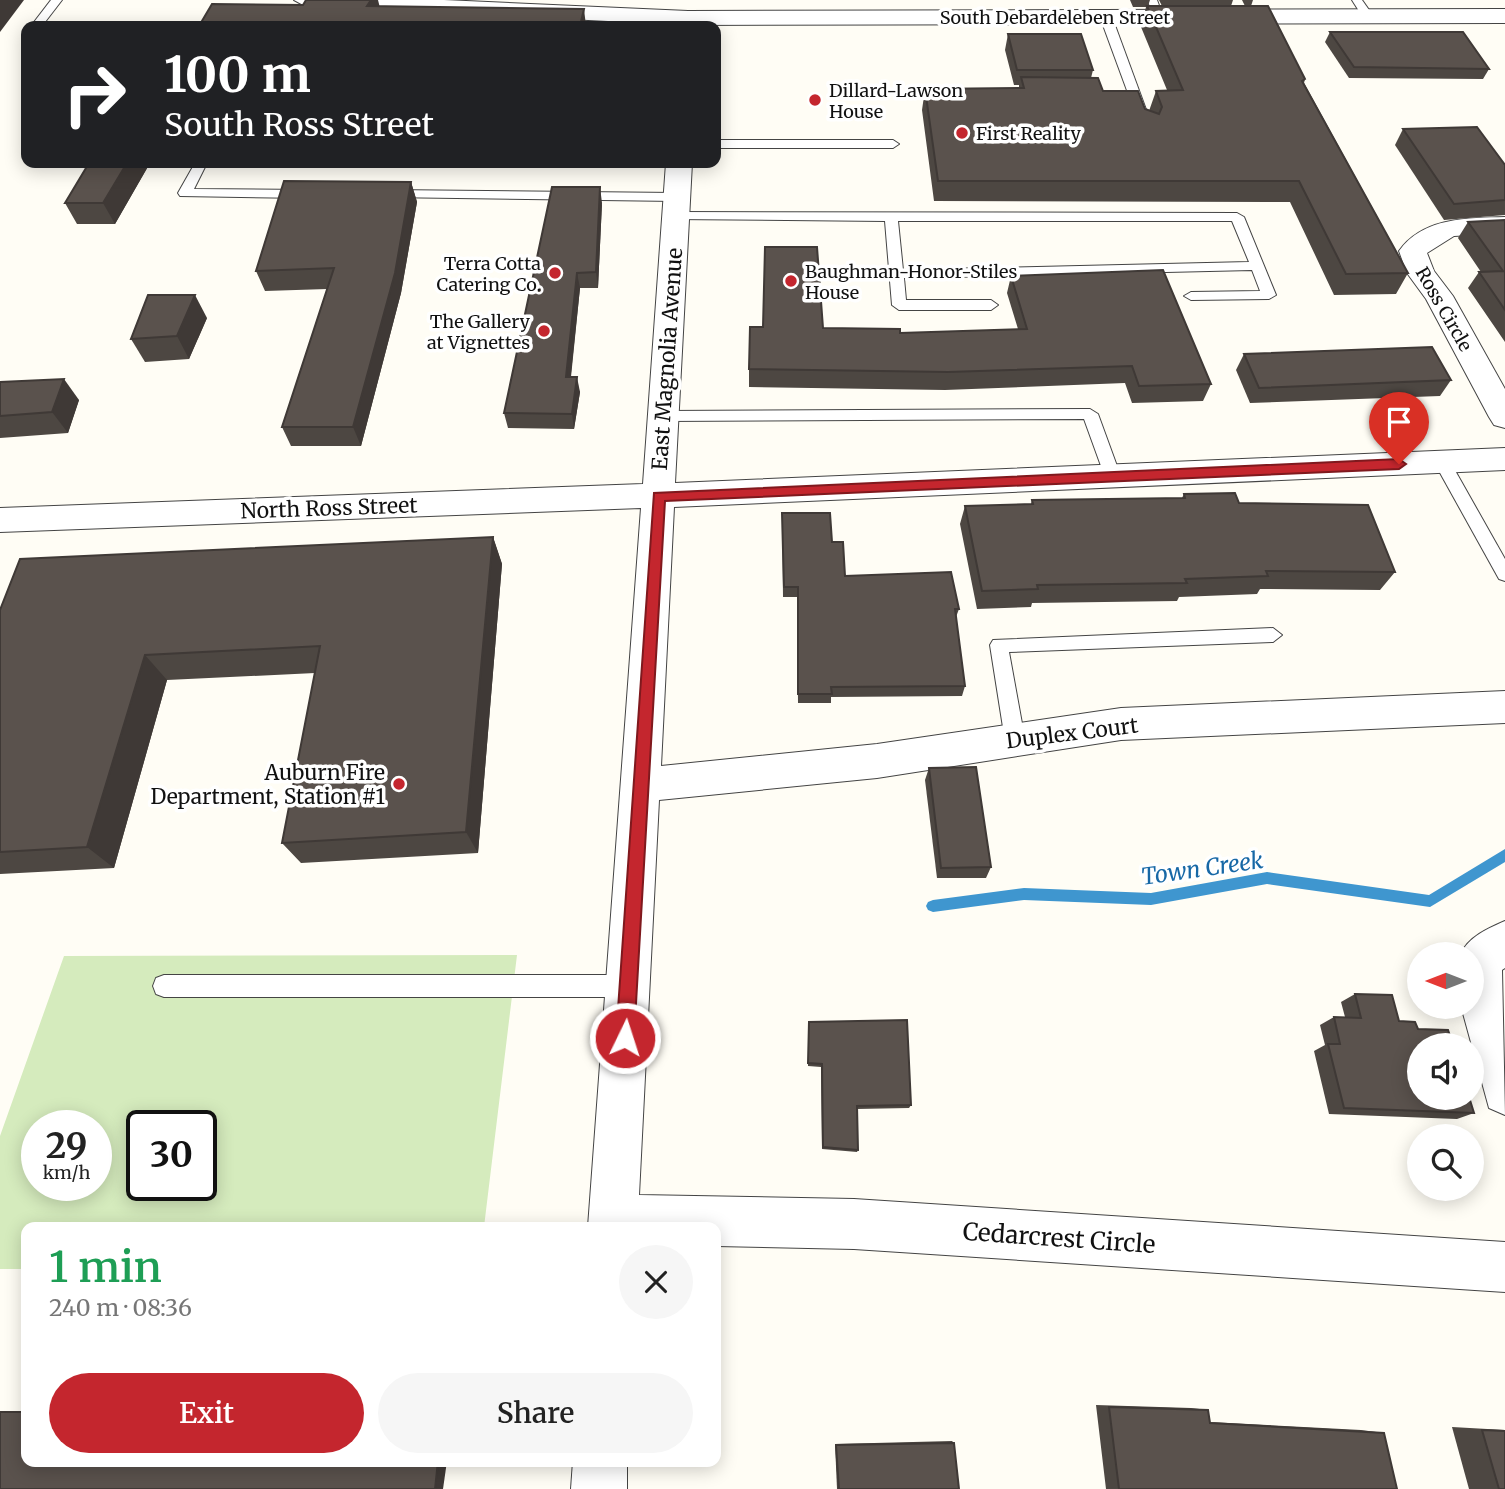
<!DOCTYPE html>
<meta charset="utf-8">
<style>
body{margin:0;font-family:Merriweather,serif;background:#f6f6f6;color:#222;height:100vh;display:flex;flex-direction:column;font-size:26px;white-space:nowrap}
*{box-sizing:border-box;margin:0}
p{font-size:23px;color:#767676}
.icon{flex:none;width:38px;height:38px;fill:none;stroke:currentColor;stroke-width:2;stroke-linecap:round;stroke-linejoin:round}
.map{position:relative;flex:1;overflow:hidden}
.side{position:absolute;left:21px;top:1222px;width:700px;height:245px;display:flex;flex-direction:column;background:#fff;border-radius:14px;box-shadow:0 4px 18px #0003}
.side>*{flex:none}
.hud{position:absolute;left:21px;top:21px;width:700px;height:147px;border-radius:14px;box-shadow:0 4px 18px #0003;background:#202124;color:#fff;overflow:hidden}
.needle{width:46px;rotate:270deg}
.controls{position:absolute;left:1407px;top:942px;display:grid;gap:14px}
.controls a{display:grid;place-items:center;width:77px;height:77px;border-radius:50%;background:#fff;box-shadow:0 4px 18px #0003;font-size:35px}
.speed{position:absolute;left:21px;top:1110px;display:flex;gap:14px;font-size:35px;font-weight:700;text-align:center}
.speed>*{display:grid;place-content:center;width:91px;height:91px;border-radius:50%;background:#fff;box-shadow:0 4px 18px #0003;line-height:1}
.speed small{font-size:18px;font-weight:400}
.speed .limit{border:4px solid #111;border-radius:10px;background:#fff;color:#111}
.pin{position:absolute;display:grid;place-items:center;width:60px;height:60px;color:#fff;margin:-72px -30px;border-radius:50% 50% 50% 0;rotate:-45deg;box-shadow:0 0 7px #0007}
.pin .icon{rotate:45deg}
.me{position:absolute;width:77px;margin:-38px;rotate:4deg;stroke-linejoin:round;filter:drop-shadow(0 0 5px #0008)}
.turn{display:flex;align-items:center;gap:24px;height:147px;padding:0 28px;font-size:32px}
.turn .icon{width:91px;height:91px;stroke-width:2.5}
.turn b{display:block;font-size:49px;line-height:60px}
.round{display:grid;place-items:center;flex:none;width:74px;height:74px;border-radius:37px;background:#f6f6f6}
.overview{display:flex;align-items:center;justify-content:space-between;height:119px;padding:0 28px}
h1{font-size:42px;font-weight:600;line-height:52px;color:#1e9e55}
.cta{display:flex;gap:14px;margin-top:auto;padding:14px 28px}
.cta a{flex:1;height:80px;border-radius:42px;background:#c4262e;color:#fff;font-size:28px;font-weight:600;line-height:80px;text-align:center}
.cta a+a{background:#f6f6f6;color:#222}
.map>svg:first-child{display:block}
.green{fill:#d5ebbd;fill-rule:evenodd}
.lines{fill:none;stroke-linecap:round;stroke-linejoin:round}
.stream{fill:#3f96cf;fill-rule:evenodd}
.service-casing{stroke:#444;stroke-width:2}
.minor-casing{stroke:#444;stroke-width:2}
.service{fill:#fff;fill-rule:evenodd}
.minor{fill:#fff;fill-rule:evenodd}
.wall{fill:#4d4742}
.shaded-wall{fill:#3f3936}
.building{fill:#5a524d;stroke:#3f3936;stroke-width:2}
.route{fill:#c4262e;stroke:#7f191e;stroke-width:2}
.poi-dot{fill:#c4262e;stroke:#fff;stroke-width:2.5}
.labels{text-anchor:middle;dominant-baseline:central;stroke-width:7;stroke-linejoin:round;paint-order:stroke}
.far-street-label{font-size:18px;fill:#111;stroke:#fff}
.far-poi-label{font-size:18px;fill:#111;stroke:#fff;text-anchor:start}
.street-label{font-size:21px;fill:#111;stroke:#fff}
.poi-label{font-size:21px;fill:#111;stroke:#fff;text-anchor:end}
.water-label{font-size:23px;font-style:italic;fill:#1768a6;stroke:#fff}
.near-street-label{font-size:24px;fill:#111;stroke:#fff}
</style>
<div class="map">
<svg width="1505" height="1489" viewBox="0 0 1505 1489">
<rect width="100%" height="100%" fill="#fffdf5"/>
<path class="green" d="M517,955L484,1227H26V1269H0V1136L64,956ZM37,1125H96V1185H37ZM142,1125H201V1185H142Z"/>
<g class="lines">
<path class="stream" d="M1505,849V862L1430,907L1267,884L1151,905L1024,900L933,912L928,910L926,906L928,902L933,900L1024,888L1151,893L1267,872L1429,895Z"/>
<g class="service-casing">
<g id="service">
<path d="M51,0H62L42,26H31Z"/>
<path d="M1147,0H1157L1164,19H1156Z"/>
<path d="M1352,0H1362L1374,17L1372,19H1364Z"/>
<path d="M1106,14L1112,17L1148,115L1146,118L1136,115L1100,17Z"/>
<path d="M716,140H893L899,144L893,148H716Z"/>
<path d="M195,163H207L194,189L307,190L314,194L307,198L180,196L178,193Z"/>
<path d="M390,190L676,193L683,197L676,201L385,197V191Z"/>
<path d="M676,212L1237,213L1244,217L1276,295L1269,299L1191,300L1184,296L1191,292L1260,291L1252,270L904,278L906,300H991L998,305L991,310H899L892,305L885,221L671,219V213ZM898,221H1232L1249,262L903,270Z"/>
<path d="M1090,409L1098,414L1121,477L1119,481L1113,483L1105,477L1084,419L664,421L656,416L664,411Z"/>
<path d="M1442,456L1448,458L1505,559V581L1499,579L1434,462Z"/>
<path d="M1273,628L1282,635L1273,642L1009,652L1025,740L1022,746H1008L1005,740L990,645L993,640Z"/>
<path d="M164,975H628L636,978L639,986L636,994L628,997H164L156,994L153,986L156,978Z"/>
</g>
</g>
<g class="minor-casing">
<g id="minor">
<path d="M294,0H444L688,11L1505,9V23L688,25L305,6Z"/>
<path d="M666,163H692L675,483L1505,448V470L674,507L661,766L877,744L1121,708L1505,691V723L1121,740L877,778L659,800L639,1195L854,1199L1505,1242V1292L854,1249L716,1246V1227H588L641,508L0,532V508L643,484Z"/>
<path d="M1505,217V233L1454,236L1427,253L1434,271L1453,296L1505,389V428L1494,425L1489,417L1426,299L1407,273L1399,251C1423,217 1468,218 1505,217Z"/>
<path d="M1505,921V968L1502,970L1505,1115L1489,1108L1461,1006H1472V954H1461C1468,937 1489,928 1505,921Z"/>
<path d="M573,1461H627V1489H571Z"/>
</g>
</g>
<use href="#service" class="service"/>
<use href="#minor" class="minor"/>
</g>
<g class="wall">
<path d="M1130,0H1150L1148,6H1162L1159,0H1233L1231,6H1245L1242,0H1253L1251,6L1305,79L1304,83L1408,273L1396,294L1334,295L1290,202L934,201L922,110L925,89L1019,88V85H1014L1005,50L1008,34L1093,70L1091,78L1103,91L1149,111L1156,91L1167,90L1141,27L1146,7H1133Z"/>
<path d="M1330,32L1489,69L1483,79L1349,78L1325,42Z"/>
<path d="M1403,129L1505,165V215L1444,220L1395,145Z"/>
<path d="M83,163H150L115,224H77L65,203L86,168Z"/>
<path d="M411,182L417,202L401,293L361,446H291L282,427L327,289L265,291L256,271Z"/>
<path d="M602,203L598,288H580L571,377L580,392L574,429L508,428L504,413Z"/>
<path d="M1505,220V342L1468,288L1479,272H1481L1458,238L1468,222Z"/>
<path d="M1011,276L1211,384L1203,401L1132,403L1125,383L945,390L749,387V369L763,327L823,328L900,333L1018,329L1007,293Z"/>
<path d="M207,318L189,359L145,362L131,339Z"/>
<path d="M1244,354L1451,380L1440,396L1250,403L1236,370Z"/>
<path d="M0,382L79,400L68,433L0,438Z"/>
<path d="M1184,494L1239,503L1395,572L1380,590L1260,589L1257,594L1179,597L1177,601L1032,603L1031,607L977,609L960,524L965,506L1031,504L1032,500L1182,498Z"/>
<path d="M782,513L832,542L845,576L959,609L956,617L965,686L962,696L831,697V703H798L797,597H783Z"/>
<path d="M493,537L502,564L478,853L301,863L282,843L315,673L167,680L114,868L0,874V610Z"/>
<path d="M929,768L991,867L986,878H937L925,780Z"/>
<path d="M1355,994L1399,1021L1418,1029L1474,1113L1457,1119L1329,1114L1314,1051L1325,1045L1320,1025L1334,1017H1345L1341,1002Z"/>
<path d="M809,1022L911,1105L909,1108L857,1109L858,1150L857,1152L822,1149L821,1067L808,1066Z"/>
<path d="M1096,1405L1191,1408L1208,1410L1210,1422L1361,1430L1384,1433L1397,1489H1106Z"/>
<path d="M1452,1427L1505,1430V1489H1469Z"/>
<path d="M952,1441L954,1443L959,1489H837L835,1444Z"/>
</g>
<g class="shaded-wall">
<path d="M0,0H24L0,32Z"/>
<path d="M371,0H378L381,12L367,6Z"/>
<path d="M584,9L586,26H580Z"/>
<path d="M127,163H150L115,224L103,203Z"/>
<path d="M411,182L417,202L401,293L361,446L353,427Z"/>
<path d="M600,187L602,203L598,288L596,272Z"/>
<path d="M577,273L580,288L569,392L566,377Z"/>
<path d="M195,295L207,318L189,359L177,336Z"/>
<path d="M577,377L580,392L574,429L572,414Z"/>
<path d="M64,379L79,400L68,433L52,412Z"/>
<path d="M493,537L502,564L478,853L466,832Z"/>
<path d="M145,655L167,680L114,868L87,847Z"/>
<path d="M438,1461H447L443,1489H435Z"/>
</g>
<g class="building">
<path d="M306,0H371L367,6L584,9L580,26H199L212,4L303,5Z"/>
<path d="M1147,6H1268L1305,79L1302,81L1408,273L1346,274L1299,181H938L925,89L1024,88L1021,77L1098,78L1103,91H1138L1145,109L1159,114L1162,107L1156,91L1183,90Z"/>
<path d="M1330,32H1463L1489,69L1354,67Z"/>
<path d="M1008,34H1081L1093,70H1017Z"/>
<path d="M1477,127L1505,165V200L1454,204L1403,129Z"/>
<path d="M89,163H127L103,203H65Z"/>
<path d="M284,181L411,182L395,273L353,427H282L334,268L256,271Z"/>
<path d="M552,187H600L596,272L577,273L566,377H577L572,414L504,413Z"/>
<path d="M1505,220V310L1479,272L1503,271L1468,222Z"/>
<path d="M765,247H817L823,328L900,329V333L1027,329L1011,276L1163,270L1211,384L1139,386L1132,366L948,372L749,369L750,327H763Z"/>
<path d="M148,295H195L177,336L131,339Z"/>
<path d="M1432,347L1451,380L1259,388L1244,354Z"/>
<path d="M64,379L52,412L0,416V382Z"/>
<path d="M1235,493L1239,503L1368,505L1395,572L1266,571L1268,576L1185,579L1187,583L1037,585L1038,589L982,591L965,506L1033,504L1032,500L1185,498L1184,494Z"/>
<path d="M782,513H830L832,542H843L845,576L951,572L959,609H955L965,686L831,687L832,694H798V587H784Z"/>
<path d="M493,537L466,832L282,843L320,646L145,655L87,847L0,852V610L20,559Z"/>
<path d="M976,767L991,867L941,868L929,768Z"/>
<path d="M1355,994L1392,995L1399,1021L1415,1022L1418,1029L1448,1030L1453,1045H1419V1097H1469L1474,1113L1344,1108L1328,1044H1340L1334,1017L1361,1018Z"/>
<path d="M907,1020L911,1105L857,1106L858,1150L823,1147L822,1064L808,1063L809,1022Z"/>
<path d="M1109,1407L1208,1410L1210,1423L1384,1433L1397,1489H1119Z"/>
<path d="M0,1412H26V1461H438L435,1489H0Z"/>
<path d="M1482,1430L1505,1431V1489H1499Z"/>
<path d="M954,1443L959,1489H839L836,1445Z"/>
</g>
<path class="route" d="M1399,459L1406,464L1399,469L665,501L634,1038L632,1045L625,1047L618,1045L616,1038L654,493Z"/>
<g class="poi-dot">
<circle cx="815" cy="100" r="7"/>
<circle cx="962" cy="133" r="7"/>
<circle cx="555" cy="273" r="7"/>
<circle cx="791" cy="281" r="7"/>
<circle cx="544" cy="331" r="7"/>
<circle cx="399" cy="784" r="7"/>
</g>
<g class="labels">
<g class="far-street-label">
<text x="1055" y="17">South Debardeleben Street</text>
<text transform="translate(1444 309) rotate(60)">Ross Circle</text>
</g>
<g class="far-poi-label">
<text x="829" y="90">Dillard-Lawson<tspan x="829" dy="21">House</tspan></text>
<text x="976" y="133">First Reality</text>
<text x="541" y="263" text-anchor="end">Terra Cotta<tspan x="541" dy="21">Catering Co.</tspan></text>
<text x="805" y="271">Baughman-Honor-Stiles<tspan x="805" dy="21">House</tspan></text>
<text x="530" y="321" text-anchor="end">The Gallery<tspan x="530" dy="21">at Vignettes</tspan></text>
</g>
<g class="street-label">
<text transform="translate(667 359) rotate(-86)">East Magnolia Avenue</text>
<text transform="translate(329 508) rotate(-2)">North Ross Street</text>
<text transform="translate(1072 733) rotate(-7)">Duplex Court</text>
</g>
<g class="poi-label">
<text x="385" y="772">Auburn Fire<tspan x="385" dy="24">Department, Station #1</tspan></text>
</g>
<g class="water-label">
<text transform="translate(1202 868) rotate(-8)">Town Creek</text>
</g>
<g class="near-street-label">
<text transform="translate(1059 1238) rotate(4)">Cedarcrest Circle</text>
</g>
</g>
</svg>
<div class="controls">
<a><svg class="needle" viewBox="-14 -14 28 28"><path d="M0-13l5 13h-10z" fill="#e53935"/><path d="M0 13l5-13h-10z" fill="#767676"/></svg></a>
<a><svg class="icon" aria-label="sound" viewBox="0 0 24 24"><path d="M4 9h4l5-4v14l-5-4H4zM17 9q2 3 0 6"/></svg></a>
<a><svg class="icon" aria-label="search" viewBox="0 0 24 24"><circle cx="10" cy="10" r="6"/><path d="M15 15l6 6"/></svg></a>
</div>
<div class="speed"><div>29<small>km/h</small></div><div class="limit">30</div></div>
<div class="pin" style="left:1399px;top:464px;background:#d93025"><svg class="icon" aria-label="arrive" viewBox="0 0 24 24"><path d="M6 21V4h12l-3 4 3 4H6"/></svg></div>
<svg class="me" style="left:625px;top:1038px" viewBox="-20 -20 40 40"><circle r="17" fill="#c4262e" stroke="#fff" stroke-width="3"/><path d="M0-11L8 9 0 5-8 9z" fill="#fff"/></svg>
<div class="hud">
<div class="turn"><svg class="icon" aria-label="right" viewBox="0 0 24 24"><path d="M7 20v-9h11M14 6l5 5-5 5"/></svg><div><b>100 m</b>South Ross Street</div></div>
</div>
<section class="side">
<div class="overview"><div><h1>1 min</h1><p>240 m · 08:36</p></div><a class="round"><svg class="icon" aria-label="close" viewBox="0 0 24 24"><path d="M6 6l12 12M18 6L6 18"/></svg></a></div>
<div class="cta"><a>Exit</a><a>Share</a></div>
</section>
</div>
